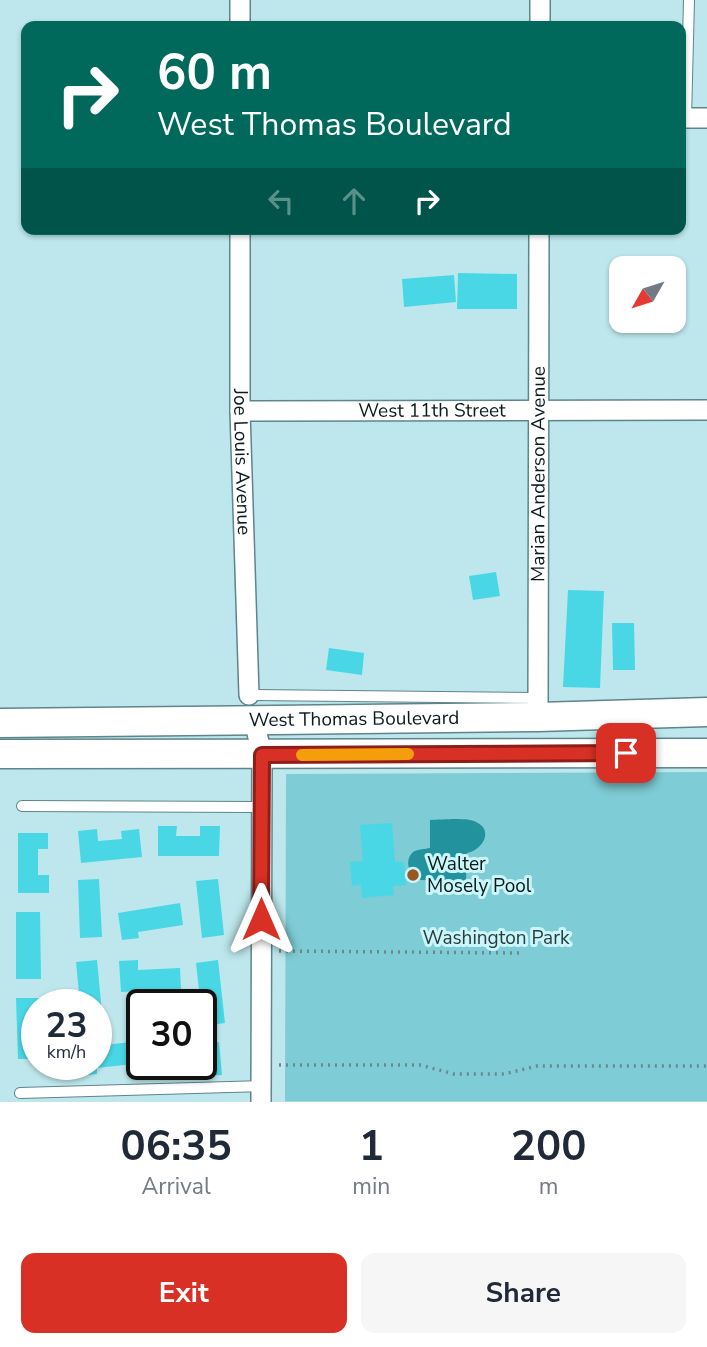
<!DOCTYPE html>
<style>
body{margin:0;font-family:"Nunito Sans",sans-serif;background:#f6f6f7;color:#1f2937;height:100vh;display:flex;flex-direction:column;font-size:26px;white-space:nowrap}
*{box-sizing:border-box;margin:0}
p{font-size:23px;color:#747a83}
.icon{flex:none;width:38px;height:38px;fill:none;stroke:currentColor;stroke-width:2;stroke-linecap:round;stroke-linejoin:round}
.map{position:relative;height:1102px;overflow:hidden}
.panel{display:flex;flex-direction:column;background:#fff;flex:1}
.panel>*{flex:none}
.top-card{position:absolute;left:21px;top:21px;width:665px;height:214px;border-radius:14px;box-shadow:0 2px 5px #0004;background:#00695c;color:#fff;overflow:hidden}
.needle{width:46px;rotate:231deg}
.fabs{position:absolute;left:609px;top:256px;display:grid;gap:14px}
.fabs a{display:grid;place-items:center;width:77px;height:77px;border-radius:14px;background:#fff;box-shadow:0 2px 5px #0004;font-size:35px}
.speed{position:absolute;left:21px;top:989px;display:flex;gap:14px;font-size:35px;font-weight:700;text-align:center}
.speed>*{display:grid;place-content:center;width:91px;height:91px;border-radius:50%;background:#fff;box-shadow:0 2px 5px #0004;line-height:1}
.speed small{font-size:18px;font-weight:400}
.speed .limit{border:4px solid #111;border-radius:10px;background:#fff;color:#111}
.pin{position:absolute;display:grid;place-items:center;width:60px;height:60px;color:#fff;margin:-30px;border-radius:14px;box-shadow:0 4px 10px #0006}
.me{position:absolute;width:77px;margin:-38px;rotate:0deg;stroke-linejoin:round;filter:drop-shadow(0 0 5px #0008)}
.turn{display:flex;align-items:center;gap:24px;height:147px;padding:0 21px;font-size:32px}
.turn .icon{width:91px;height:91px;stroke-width:2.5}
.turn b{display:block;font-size:49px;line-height:60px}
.lanes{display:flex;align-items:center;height:66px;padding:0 21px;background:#0003;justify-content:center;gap:35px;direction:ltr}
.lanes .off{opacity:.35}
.eta{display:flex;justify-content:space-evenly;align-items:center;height:119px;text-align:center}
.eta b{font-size:42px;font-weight:700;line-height:49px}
.primary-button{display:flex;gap:14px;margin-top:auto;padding:14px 21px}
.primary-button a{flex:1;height:80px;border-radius:14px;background:#d93025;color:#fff;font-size:28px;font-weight:700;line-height:80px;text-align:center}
.primary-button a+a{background:#f6f6f7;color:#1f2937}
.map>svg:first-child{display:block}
.built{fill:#a6d9df}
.green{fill:#7eccd5}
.water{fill:#22939d}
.building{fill:#49d7e5}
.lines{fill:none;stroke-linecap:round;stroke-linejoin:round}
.lane-casing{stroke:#5e8589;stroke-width:12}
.street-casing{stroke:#5e8589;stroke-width:22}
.secondary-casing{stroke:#5e8589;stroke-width:31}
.path{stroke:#6b898c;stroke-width:3.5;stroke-dasharray:2 5;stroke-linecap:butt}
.lane{stroke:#fff;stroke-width:10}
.street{stroke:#fff;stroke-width:19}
.secondary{stroke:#fff;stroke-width:28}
.route-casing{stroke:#8d1f18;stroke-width:18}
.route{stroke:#d93025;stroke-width:12}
.slow{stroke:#f59e0b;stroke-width:12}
.poi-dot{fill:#995725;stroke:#caf5f9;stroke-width:2.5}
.labels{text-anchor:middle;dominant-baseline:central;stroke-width:6;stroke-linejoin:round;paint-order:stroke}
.street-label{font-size:19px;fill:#0a1a1c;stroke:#caf5f9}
.poi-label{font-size:19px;fill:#0a1a1c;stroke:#caf5f9;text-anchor:start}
.park-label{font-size:19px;fill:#253d3f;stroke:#caf5f9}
</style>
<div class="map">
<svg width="707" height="1102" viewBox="0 0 707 1102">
<rect width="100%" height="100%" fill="#bde7ec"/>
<rect class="built" x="285" y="1101" width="422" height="1"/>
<path class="green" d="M707,772V1101H285L286,774Z"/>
<path class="water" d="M430,820C442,820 466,817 476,822C494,830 483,850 467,853L466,881L421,880C410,875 403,862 413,852C418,849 425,849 430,848Z"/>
<g class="building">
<rect x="576" y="23" width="34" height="3"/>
<path d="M458,273L517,274V309H457Z"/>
<path d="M454,275L456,302L404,307L402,279Z"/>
<path d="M496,572L500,596L473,600L469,576Z"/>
<path d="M568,590L604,591L600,688L563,687Z"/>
<path d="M612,623H634L635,670H613Z"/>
<path d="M329,648L364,653L362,675L326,670Z"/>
<path d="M392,823L395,862H404L406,885L393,886L394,895L362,898L361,885L352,886L350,862L363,861L360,825Z"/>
<path d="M158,826H177L176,836H200V826H220L219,856H158Z"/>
<path d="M97,829L98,841L122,839L121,831L139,829L142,857L81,863L78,831Z"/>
<path d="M18,833H48V849H38V875H49V893H18Z"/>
<path d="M99,879L102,937L80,938L78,880Z"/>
<path d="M218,879L224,935L202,938L196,881Z"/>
<path d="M180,903L183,925L138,932L139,938L122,940L118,913Z"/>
<path d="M16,912H40L41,979H16Z"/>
<path d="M97,960L103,1023L96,1024V1004H80L76,962Z"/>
<path d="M138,960V970L180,968L181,989L121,992L119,961Z"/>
<path d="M218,960L225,1023L203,1026L196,963Z"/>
<path d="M16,998H43V1004H37V1059H18Z"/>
<path d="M140,1041L142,1063L97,1068V1074L80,1076L79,1064H96V1046Z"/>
<path d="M219,1042L222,1075L203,1076L201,1043Z"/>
</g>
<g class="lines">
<g class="lane-casing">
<g id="lane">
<path d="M686,118L689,0"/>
<path d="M249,695L538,698"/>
<path d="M22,806L262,807"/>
<path d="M20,1093L261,1086"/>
</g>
</g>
<g class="street-casing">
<g id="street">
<path d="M240,0V26"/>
<path d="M540,26V0"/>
<path d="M681,118H707"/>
<path id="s1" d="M240,229V411L249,695"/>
<path id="s2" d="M240,411L707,410"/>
<path id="s3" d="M538,717L539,229"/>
<path d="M254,720L262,755L261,1102"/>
</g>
</g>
<g class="secondary-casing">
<g id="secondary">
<path id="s4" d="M0,723L538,717L707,712"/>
<path d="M0,754L707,753"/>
</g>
</g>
<g class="path">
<path d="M279,951L519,953"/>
<path d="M279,1065H420L454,1074H504L537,1066H707"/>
</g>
<use href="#lane" class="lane"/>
<use href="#street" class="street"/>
<use href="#secondary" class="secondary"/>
</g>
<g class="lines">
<g class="route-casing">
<path id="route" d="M261,919L262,755L626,753"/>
</g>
<use href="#route" class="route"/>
<path class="slow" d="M302,755L408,754"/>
</g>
<circle class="poi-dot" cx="413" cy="875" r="7"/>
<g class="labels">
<g class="street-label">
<text stroke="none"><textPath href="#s2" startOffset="192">West 11th Street</textPath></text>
<text stroke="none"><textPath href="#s1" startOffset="233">Joe Louis Avenue</textPath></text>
<text stroke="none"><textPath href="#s3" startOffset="243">Marian Anderson Avenue</textPath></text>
<text stroke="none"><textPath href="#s4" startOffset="354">West Thomas Boulevard</textPath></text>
</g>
<g class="poi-label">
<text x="427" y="864">Walter<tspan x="427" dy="22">Mosely Pool</tspan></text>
</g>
<g class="park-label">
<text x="496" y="938">Washington Park</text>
</g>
</g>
</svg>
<div class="fabs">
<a><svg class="needle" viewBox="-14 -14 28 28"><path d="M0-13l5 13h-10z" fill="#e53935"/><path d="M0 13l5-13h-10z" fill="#747a83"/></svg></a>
</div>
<div class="speed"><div>23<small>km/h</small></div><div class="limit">30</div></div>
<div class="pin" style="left:626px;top:753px;background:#d93025"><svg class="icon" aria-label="arrive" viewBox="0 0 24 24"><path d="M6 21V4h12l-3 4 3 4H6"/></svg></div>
<svg class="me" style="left:261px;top:919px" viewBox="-20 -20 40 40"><path d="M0-17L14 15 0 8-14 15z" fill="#d93025" stroke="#fff" stroke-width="4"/></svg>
<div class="top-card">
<div class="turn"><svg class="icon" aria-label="right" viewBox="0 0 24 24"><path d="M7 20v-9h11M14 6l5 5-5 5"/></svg><div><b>60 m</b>West Thomas Boulevard</div></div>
<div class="lanes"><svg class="icon off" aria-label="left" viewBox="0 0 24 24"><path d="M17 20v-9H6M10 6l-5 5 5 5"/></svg><svg class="icon off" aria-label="ahead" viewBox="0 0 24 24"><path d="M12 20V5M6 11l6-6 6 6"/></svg><svg class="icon" aria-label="right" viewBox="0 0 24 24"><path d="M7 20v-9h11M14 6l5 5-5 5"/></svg></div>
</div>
</div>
<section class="panel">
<div class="eta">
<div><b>06:35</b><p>Arrival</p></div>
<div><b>1</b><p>min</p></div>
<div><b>200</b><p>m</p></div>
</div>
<div class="primary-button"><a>Exit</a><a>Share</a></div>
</section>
